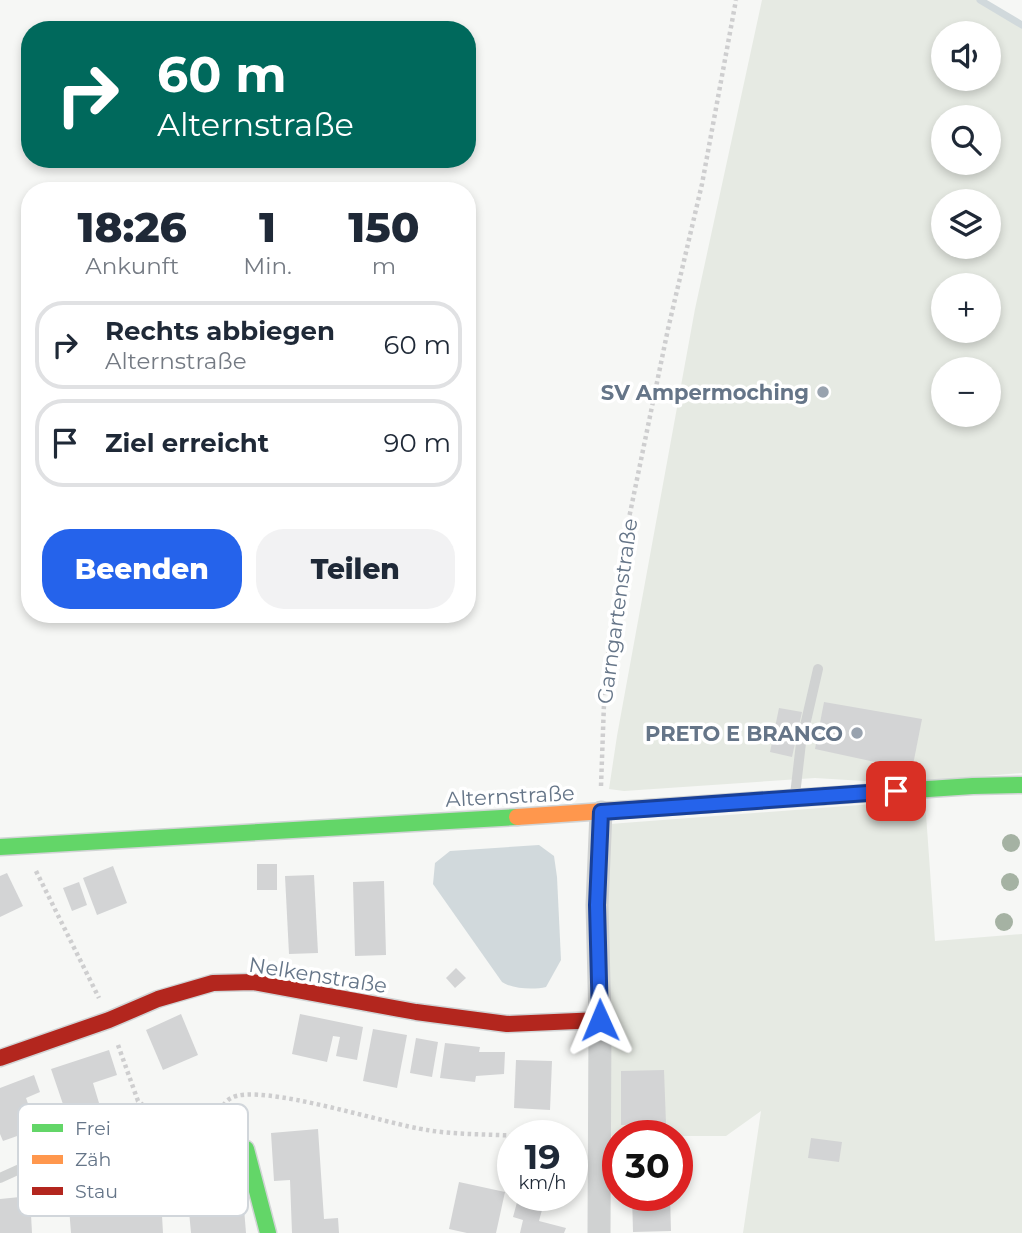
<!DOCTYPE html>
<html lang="de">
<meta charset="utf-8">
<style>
body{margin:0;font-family:Montserrat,sans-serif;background:#f2f2f3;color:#1f2937;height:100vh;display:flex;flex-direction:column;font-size:26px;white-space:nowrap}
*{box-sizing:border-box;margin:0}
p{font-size:23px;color:#747a83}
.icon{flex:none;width:38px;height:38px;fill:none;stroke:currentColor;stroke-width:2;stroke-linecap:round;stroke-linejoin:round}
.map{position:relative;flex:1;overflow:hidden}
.drawer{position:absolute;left:21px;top:182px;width:455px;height:441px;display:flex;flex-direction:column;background:#fff;border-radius:28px;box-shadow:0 4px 10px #0003}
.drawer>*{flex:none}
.top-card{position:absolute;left:21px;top:21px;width:455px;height:147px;border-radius:28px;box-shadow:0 4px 10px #0003;background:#00695c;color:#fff;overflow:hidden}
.controls{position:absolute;left:931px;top:21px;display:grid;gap:14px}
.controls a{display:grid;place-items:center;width:70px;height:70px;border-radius:50%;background:#fff;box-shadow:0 4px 10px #0003;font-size:35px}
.speed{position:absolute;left:497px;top:1120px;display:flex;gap:14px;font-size:35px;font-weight:700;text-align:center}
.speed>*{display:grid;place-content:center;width:91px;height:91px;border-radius:50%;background:#fff;box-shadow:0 4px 10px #0003;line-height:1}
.speed small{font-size:18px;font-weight:400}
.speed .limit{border:10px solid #d22;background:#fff;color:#111}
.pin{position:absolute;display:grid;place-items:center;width:60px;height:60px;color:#fff;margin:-30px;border-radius:14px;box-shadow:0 4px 10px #0006}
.me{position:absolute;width:77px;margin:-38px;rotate:359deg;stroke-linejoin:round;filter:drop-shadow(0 0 5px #0008)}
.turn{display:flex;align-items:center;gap:24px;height:147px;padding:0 21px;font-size:32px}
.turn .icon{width:91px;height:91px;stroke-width:2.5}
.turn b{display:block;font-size:49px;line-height:60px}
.eta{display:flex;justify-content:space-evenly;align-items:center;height:119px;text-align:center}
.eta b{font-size:42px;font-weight:800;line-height:49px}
.action{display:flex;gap:14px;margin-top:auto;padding:14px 21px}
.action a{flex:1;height:80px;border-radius:28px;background:#2563eb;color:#fff;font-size:28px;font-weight:800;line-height:80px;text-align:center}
.action a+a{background:#f2f2f3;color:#1f2937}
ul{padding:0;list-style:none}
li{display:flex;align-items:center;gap:21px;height:88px;margin:0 14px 10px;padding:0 7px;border:4px solid #e0e1e3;border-radius:28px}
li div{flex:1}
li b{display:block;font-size:26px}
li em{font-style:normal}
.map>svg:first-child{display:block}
.green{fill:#e6eae3;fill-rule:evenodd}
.water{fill:#d1d9dc}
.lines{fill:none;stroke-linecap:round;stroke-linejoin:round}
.stream{stroke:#d1d9dc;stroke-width:7}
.building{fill:#d3d4d5}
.fast-casing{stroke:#d1d4d5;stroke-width:19}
.slow-casing{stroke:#d1d4d5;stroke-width:19}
.jam-casing{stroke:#d1d4d5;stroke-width:19}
.path{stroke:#cececf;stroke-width:4.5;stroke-dasharray:3.5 3.5;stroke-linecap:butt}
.lane{stroke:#d0d2d2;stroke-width:10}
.street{stroke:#d0d2d2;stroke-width:23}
.fast{stroke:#63d668;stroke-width:16}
.slow{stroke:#ff974d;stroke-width:16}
.jam{stroke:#b3261e;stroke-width:16}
.tree{fill:#a5b2a3}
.route-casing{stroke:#184099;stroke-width:18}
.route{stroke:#2563eb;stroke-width:12}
.poi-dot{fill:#98a2ae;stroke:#fff;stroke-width:2.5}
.labels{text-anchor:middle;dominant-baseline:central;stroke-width:7;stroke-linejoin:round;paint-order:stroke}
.poi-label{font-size:21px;font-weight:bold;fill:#657588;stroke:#fff;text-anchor:end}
.street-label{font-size:21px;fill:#657588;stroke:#fff}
.key{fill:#fff;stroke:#d1d6db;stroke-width:2}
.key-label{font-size:19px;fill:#657588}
</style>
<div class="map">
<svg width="1022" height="1233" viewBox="0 0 1022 1233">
<rect width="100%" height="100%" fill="#f6f7f5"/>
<g class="green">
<path d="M762,0H980L1022,25V773L897,783L815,778L624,791L609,789L617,736L695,309ZM943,33H989V79H943ZM943,117H989V163H943ZM943,201H989V247H943ZM943,285H989V331H943ZM943,369H989V415H943Z"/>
<path d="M925,800L935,941L1022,934V1233H743L761,1111L726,1136H609L601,846L610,824Z"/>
</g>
<path class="water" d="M539,845L554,856L557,877L561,960L546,987C534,990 512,989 502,982L433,884L435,863L450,851Z"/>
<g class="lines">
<path class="stream" d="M980,0L1022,25"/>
</g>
<g class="building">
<path d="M824,702L922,719L912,770L815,749Z"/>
<path d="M779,708L802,712L792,757L770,752Z"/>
<rect x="257" y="864" width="20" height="26"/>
<path d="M113,866L127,903L97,915L83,878Z"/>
<path d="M7,873L23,906L0,917V876Z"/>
<path d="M314,875L318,953L289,954L285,876Z"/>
<path d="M384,881L386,955L355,956L353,882Z"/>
<path d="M79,882L87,905L72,911L63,888Z"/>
<path d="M456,968L466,978L455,988L446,978Z"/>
<path d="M181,1014L198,1055L163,1070L146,1030Z"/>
<path d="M300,1014L363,1027L357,1060L336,1056L340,1037L333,1036L327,1062L292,1054Z"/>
<path d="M373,1029L407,1035L397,1088L363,1081Z"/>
<path d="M416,1038L438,1042L432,1077L410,1073Z"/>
<path d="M445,1043L480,1047L479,1052H505L504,1074L476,1076L475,1082L440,1078Z"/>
<path d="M109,1050L117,1075L93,1083L99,1103L66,1113L51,1069Z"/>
<path d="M516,1060L552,1061L550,1110L514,1108Z"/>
<path d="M664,1070L666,1124L621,1125V1071Z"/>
<path d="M34,1075L40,1092L26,1098L37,1129L3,1141L0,1134V1088Z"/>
<path d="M318,1129L324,1219L338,1218L339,1233H292L290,1180L274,1181L271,1133Z"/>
<path d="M811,1138L842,1142L839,1162L808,1158Z"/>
<path d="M459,1182L505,1192L496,1233H467L449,1229Z"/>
<path d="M113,1191L114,1201L161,1198L163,1233H71L68,1195Z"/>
<path d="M519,1195H546L539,1221L566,1228L564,1233H520L523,1220L513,1217Z"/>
<path d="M632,1195H670L671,1231L633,1232Z"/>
<path d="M30,1196L32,1233H0V1199Z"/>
<path d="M243,1196L246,1233H191L188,1201Z"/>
</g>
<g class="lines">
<g class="fast-casing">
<g id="fast">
<path d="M824,796L973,786L1022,785"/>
<path d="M0,847L517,817"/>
<path d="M246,1149L268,1233"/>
</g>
</g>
<g class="slow-casing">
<path id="slow" d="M517,817L824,796"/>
</g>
<g class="jam-casing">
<path id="jam" d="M0,1058L109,1020L158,999L213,983L253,982L416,1012L507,1024L600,1020"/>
</g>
<g class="path">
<path d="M601,786L605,676L629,518L668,329L702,184L736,0"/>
<path d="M36,871L99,998"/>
<path d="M118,1045L138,1101L161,1120"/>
<path d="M219,1126C221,1115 220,1104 231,1098C259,1082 390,1125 427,1130C456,1135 488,1134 518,1136"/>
</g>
<g class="lane">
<path d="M795,795L801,743L818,669"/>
<path d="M0,1178L22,1168L175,1132L243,1148"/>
</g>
<path class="street" d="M599,1233L600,1020L597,905L601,812"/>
<use href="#fast" class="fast"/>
<use href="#slow" class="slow"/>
<use href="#jam" class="jam"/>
</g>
<g class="tree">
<circle cx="1011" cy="843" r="9"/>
<circle cx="1010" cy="882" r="9"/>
<circle cx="1004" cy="922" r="9"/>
</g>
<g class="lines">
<g class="route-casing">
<path id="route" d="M600,1020L597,905L601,812L896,791"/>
</g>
<use href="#route" class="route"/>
</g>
<g class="poi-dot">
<circle cx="823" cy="392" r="7"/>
<circle cx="857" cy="733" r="7"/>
</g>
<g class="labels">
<g class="poi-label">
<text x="809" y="392">SV Ampermoching</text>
<text x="843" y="733">PRETO E BRANCO</text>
</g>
<g class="street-label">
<text transform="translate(617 611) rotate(-82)">Garngartenstraße</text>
<text transform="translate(510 796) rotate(-3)">Alternstraße</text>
<text transform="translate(318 975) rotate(9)">Nelkenstraße</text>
</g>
</g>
<rect x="18" y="1104" width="230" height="112" rx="10" class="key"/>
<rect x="32" y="1124" width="31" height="8" fill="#63d668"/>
<rect x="32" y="1155" width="31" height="9" fill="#ff974d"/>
<rect x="32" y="1187" width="31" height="8" fill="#b3261e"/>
<g class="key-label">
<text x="75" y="1135">Frei</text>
<text x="75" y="1166">Zäh</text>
<text x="75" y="1198">Stau</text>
</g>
</svg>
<div class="controls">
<a><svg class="icon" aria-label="sound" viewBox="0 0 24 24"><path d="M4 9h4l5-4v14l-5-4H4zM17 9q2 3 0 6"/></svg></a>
<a><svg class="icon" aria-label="search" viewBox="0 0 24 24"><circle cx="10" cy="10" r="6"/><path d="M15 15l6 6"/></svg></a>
<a><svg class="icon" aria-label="layers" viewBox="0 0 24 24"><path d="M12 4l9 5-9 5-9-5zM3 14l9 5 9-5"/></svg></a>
<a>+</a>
<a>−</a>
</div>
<div class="speed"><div>19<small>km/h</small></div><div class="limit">30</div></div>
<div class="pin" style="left:896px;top:791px;background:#d93025"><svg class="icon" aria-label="arrive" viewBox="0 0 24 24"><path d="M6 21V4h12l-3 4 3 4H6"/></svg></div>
<svg class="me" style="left:600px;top:1020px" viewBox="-20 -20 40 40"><path d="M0-17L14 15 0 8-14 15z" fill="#2563eb" stroke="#fff" stroke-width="4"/></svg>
<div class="top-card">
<div class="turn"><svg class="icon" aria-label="right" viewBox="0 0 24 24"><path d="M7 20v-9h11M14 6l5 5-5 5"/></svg><div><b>60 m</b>Alternstraße</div></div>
</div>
<section class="drawer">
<div class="eta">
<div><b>18:26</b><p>Ankunft</p></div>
<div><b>1</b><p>Min.</p></div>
<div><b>150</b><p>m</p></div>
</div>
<ul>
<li><svg class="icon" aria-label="right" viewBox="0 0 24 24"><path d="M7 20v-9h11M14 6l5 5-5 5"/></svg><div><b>Rechts abbiegen</b><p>Alternstraße</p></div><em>60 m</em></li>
<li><svg class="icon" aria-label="arrive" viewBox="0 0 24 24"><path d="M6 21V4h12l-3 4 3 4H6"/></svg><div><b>Ziel erreicht</b></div><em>90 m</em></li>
</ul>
<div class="action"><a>Beenden</a><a>Teilen</a></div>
</section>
</div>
